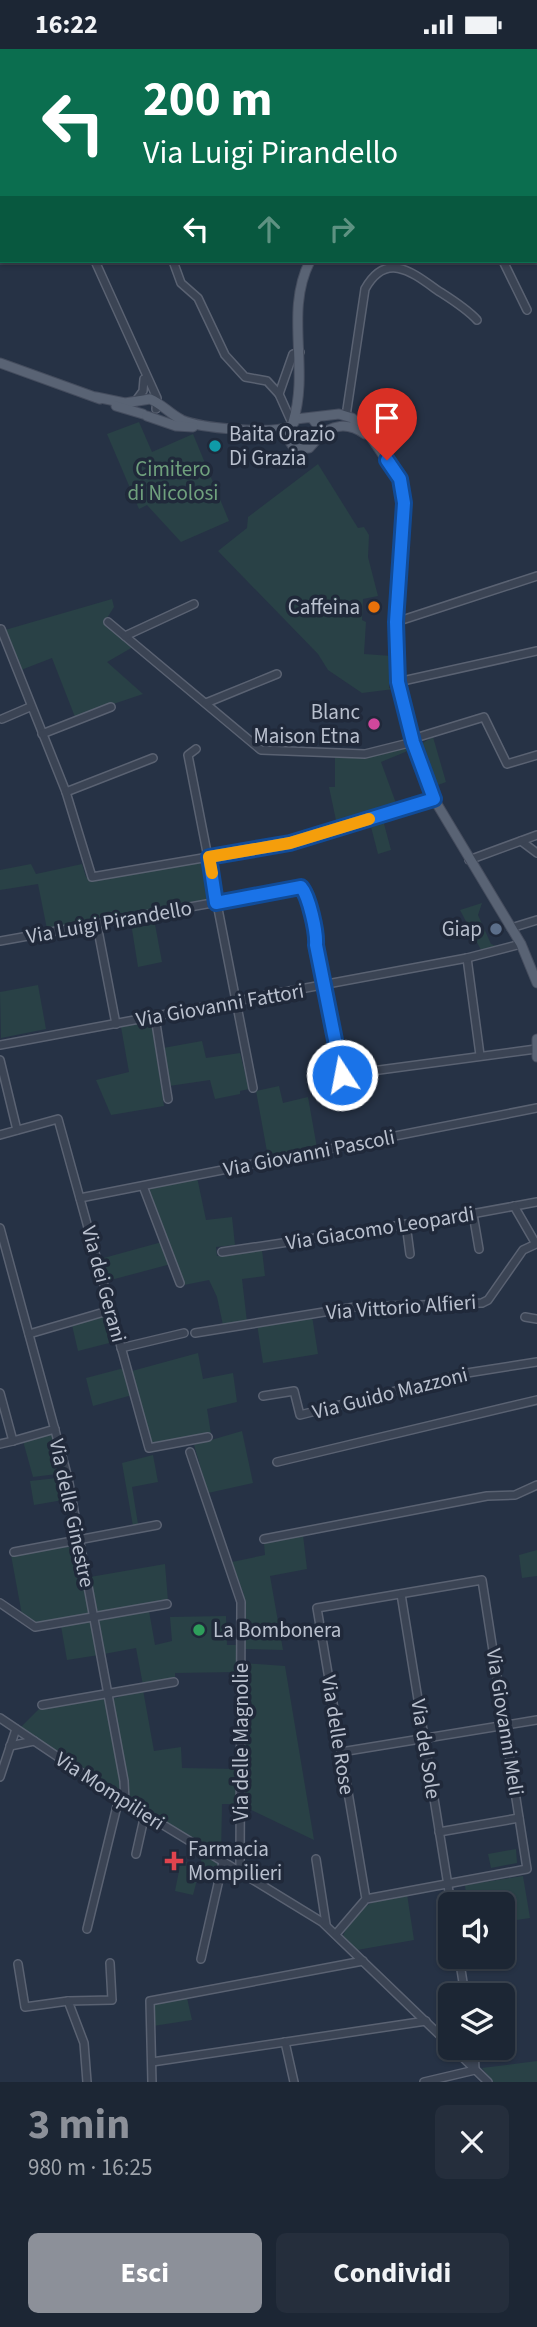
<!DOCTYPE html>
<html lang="it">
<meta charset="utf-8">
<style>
body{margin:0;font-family:"Source Sans 3",sans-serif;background:#252e3c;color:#f1f3f6;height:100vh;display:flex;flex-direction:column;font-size:26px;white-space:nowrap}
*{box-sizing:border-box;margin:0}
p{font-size:23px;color:#a0a5ac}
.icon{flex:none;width:38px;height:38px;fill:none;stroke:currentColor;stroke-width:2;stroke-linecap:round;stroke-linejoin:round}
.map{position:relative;height:2033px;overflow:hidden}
.details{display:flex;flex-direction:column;background:#1c2634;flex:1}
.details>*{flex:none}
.guide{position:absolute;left:0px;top:0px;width:537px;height:214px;box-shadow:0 2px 5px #0004,0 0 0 2px #3a434f;background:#0b6e4f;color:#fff;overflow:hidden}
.buttons{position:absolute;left:438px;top:1843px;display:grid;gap:14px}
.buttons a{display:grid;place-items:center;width:77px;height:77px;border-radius:10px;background:#1c2634;box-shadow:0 2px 5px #0004,0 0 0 2px #3a434f;font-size:35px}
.pin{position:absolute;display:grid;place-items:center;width:60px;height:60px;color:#fff;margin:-72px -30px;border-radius:50% 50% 50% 0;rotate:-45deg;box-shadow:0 0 7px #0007}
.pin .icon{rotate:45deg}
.me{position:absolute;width:77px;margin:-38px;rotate:349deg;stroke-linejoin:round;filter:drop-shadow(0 0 5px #0008)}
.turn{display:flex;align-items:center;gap:24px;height:147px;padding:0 28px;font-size:32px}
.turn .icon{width:91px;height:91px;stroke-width:2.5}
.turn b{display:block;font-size:49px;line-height:60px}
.lanes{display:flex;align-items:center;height:66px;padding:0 28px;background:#0003;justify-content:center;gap:35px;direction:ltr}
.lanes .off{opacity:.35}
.round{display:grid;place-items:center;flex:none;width:74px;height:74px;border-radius:10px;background:#252e3c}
.overview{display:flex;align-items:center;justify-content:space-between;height:119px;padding:0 28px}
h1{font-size:42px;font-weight:700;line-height:52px;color:#8c9099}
.cta{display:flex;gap:14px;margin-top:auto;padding:14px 28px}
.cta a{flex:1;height:80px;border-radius:10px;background:#8c9099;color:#fff;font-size:28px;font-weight:700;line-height:80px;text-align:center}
.cta a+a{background:#252e3c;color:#f1f3f6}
.status{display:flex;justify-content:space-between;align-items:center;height:49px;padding:0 35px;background:#1c2634;direction:ltr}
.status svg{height:19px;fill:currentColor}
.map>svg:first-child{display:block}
.green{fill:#294146}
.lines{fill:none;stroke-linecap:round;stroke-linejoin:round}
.minor-casing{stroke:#5a6272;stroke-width:10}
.major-casing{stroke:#454d5e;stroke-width:11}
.minor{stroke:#3b4454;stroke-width:7}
.major{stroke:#596374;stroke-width:9}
.route-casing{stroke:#114b97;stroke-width:18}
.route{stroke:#1a73e8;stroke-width:12}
.slow{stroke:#f59e0b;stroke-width:12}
.culture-dot{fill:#0f9aa8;stroke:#20293a;stroke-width:2.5}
.food-dot{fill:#e8710a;stroke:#20293a;stroke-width:2.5}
.hotel-dot{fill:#d1479c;stroke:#20293a;stroke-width:2.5}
.service-dot{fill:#5c6f8a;stroke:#20293a;stroke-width:2.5}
.leisure-dot{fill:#2e9e5b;stroke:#20293a;stroke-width:2.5}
.health-dot{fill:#e0444e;stroke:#20293a;stroke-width:2.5}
.labels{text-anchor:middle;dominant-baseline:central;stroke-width:7;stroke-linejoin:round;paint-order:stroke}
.poi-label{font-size:21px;fill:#b9c0ce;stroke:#20293a;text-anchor:start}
.park-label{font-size:21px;fill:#6fa07d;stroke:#20293a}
.street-label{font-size:21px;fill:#b9c0ce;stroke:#20293a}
</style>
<div class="status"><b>16:22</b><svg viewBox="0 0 49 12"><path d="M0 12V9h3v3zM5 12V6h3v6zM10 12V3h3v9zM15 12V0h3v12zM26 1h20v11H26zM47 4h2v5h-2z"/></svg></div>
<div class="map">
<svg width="537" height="2033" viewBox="0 0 537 2033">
<rect width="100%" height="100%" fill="#263245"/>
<g class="green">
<path d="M139,373L152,403L193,385L229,472L181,493L147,456L139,460L107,385Z"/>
<path d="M318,415L358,479L364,478L369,486L368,508L378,547L363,550L362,571L366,573L364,605L392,607L393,634L389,635V639L394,640L362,644L328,621L318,605L218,502L247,479L248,468Z"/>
<path d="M112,550L114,558L104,574L133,598L107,613L143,645L75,668L52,609L21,621L5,581Z"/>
<path d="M433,688L446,733L438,736L432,733L419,696Z"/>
<path d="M409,698L410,701L381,713L397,757L337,776L329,738H335V707L365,708Z"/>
<path d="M383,771L391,801L378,805L370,774Z"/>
<path d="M206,811L212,850L47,880L38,835L0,841V821L31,815L36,825L82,815L86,828L91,830Z"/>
<path d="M482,854L478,866L491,895L496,897L481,901L460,861Z"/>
<path d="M154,870L162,913L138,918L131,874Z"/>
<path d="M38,936L46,980L1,989L0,943Z"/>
<path d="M151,972L164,1057L111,1066L96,1031L129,1023L121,978Z"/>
<path d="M202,992L206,1009L240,1004L249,1040L240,1042V1045L215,1050L210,1031L169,1037L163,999Z"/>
<path d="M279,1037L283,1054L308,1048L317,1099L268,1108L256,1042Z"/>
<path d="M197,1128L206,1171L232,1168L235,1196L216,1198L217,1207L262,1201L265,1227L242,1230L247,1273L223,1276L217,1248L209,1231L184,1236L149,1139Z"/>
<path d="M162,1193L171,1215L107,1232L100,1210Z"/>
<path d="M109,1265L117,1292L78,1302L72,1276Z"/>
<path d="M312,1267L318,1305L263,1314L257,1275Z"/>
<path d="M198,1304L203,1330L233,1324L237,1353L207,1360L211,1385L151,1396L132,1322Z"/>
<path d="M124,1319L132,1346L93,1357L86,1329Z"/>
<path d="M242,1382L253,1434L208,1444L194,1396Z"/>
<path d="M53,1383L65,1424L33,1428L23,1392Z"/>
<path d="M153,1406L158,1433L132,1438L138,1475L133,1477L122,1414Z"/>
<path d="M66,1428L69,1450L34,1456L30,1432Z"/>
<path d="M303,1486L307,1520L270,1527L283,1601L244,1600V1546L232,1513L265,1506L264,1494Z"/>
<path d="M78,1493L91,1566L34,1576L22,1566L11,1506Z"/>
<path d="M537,1501V1527L522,1529L519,1506Z"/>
<path d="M165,1515L168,1552L97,1565L90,1528Z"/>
<path d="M149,1562L155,1596L172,1592L170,1568L226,1567L227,1596H238V1623L175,1624V1629L143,1636L136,1599L104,1605L98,1570Z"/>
<path d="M92,1571L99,1606L67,1611L61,1577Z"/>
<path d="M243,1614L285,1617L314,1791L243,1757Z"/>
<path d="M143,1641L154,1702L181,1698L182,1719L238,1720V1755H222L221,1807L130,1750L112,1650Z"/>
<path d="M106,1648L122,1734L119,1744L20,1679L41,1658Z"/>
<path d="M516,1800L517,1814L491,1819L488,1805Z"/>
<path d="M203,1804L220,1814L216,1832L198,1827L193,1846L175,1842L181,1812L200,1816Z"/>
<path d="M523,1827L530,1869L502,1873V1855H467L465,1836Z"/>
<path d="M407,1845L414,1891L357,1901L343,1887C358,1853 373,1852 407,1845Z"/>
<path d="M187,1949L192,1971L153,1977L155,1955Z"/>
<path d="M537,2012V2033H493L482,2019Z"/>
</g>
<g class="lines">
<g class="minor-casing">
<g id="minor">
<path d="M3,0V2"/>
<path d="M24,0L25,2"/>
<path d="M69,0L70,2"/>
<path d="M160,0L162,2"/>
<path d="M253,0L254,2"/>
<path d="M289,0L290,2"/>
<path d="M377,0L378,2"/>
<path d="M117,2L120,0"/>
<path d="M416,2L423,0"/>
<path d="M0,64L2,63"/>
<path d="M95,212L157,349L156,360"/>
<path d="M173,212L181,234L198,249L225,306L245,328L267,332L279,345"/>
<path d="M503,212L527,261"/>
<path d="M135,353L143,342L144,330"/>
<path d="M346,367L365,240C386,202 412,223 437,241C451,250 466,259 477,271"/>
<path d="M292,374L279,345L293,305L300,303"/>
<path d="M108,573L261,701L365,705L413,693"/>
<path d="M396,573L537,527"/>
<path d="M1,580L66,743L92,828L290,794L434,750"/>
<path d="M125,587L194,555"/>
<path d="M398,633L537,602"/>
<path d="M206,654L277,625"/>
<path d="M2,670L30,658"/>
<path d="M42,685L111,658"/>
<path d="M412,690L484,668L507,715L537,706"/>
<path d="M196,700L188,706L253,1039"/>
<path d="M66,743L153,709"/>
<path d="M521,792L537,804"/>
<path d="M469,811L537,786"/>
<path d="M97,876L116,975"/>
<path d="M511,879L537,871"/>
<path d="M0,892L301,838L315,876L316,896L342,1026L536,1000"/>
<path d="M467,909L480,1006"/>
<path d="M155,968L168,1050"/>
<path d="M0,996L467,909L521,895"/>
<path d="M0,1011L17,1081"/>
<path d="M0,1086L58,1070L149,1399L208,1388"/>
<path d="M143,1137L180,1234"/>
<path d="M80,1149L537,1059"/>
<path d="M473,1165L479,1200"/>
<path d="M406,1175L410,1205"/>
<path d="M0,1179L68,1429L124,1732L125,1753"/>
<path d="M222,1203L455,1168L537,1153"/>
<path d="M525,1268L537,1270"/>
<path d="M195,1284L355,1258L482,1254L488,1251L523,1201L536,1195L514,1157"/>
<path d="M29,1285L111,1261"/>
<path d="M121,1299L184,1284"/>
<path d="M0,1344L13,1392L55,1380"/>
<path d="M263,1347L294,1342L300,1366L467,1324L537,1313"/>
<path d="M0,1395L13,1392"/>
<path d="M190,1403L241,1553L240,1823"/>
<path d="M277,1413L537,1351"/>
<path d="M264,1490L487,1447L515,1446L537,1436"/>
<path d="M14,1503L157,1476"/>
<path d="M401,1545L451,1855"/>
<path d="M0,1554L35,1578L167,1555"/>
<path d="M42,1656L174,1633"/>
<path d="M0,1669L119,1749L322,1873L450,1996"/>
<path d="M10,1697L34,1692"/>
<path d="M341,1703L537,1671"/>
<path d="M0,1728L16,1680"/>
<path d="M439,1783L519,1769"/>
<path d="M136,1805L145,1765"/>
<path d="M316,1810L326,1875"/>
<path d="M87,1880L119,1749"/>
<path d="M336,1885L366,1850L317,1559L482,1531L527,1820L366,1850"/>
<path d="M459,1908L465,1946"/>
<path d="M201,1910L223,1813"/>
<path d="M18,1915L25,1958L68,1952"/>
<path d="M285,1993L294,2033"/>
<path d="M452,1998L488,2033"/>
<path d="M152,2013L426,1972"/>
<path d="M87,2033L84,1994L68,1952L112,1951L110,1914"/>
<path d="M152,2033L150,1952L363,1912"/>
<path d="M424,2033L475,2021L474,1998"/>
</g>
</g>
<g class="major-casing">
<g id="major">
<path d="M536,22L537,21"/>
<path d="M0,314L100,350"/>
<path d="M96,348L125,354L150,350C162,355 170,365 182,371C199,379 273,386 290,377"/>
<path d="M116,357L143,365"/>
<path d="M147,367L176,377L193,378"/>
<path d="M312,369L318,377L317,390L309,399L295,400L286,387L296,370L339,365L352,369L366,381L400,431L404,463L395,604L402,655L434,750L521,895L537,934"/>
<path d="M293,373C310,319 284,263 310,212"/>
<path d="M317,390C331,375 348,373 365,385"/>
<path d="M537,990V1008"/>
</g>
</g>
<use href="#minor" class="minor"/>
<use href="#major" class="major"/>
</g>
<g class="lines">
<g class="route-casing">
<path id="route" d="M342,1026L316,896C317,883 309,847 301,838L216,854L209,808L290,794L434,750L413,693L398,633L396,573L404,454L400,430L387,411"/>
</g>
<use href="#route" class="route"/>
<path class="slow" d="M212,824L209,808L290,794L369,770"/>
</g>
<circle class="culture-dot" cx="215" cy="397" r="7"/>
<circle class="food-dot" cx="374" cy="558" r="7"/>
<circle class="hotel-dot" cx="374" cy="675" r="7"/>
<circle class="service-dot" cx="496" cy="880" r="7"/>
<circle class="leisure-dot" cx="199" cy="1581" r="7"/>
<path class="health-dot" d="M170.5 1801.5h7v7h7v7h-7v7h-7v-7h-7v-7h7z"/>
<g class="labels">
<g class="poi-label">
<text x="229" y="385">Baita Orazio<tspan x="229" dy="24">Di Grazia</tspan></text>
<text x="360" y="558" text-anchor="end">Caffeina</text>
<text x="360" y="663" text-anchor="end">Blanc<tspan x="360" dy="24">Maison Etna</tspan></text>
<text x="482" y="880" text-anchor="end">Giap</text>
<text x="213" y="1581">La Bombonera</text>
<text x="188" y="1800">Farmacia<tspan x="188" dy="24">Mompilieri</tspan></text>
</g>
<g class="park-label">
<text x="173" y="420">Cimitero<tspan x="173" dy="24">di Nicolosi</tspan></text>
</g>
<g class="street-label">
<text transform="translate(109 873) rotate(-10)">Via Luigi Pirandello</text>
<text transform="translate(220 956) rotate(-10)">Via Giovanni Fattori</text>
<text transform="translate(309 1104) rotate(-11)">Via Giovanni Pascoli</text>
<text transform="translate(380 1179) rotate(-9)">Via Giacomo Leopardi</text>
<text transform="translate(104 1235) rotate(75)">Via dei Gerani</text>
<text transform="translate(401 1258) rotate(-4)">Via Vittorio Alfieri</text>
<text transform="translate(390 1344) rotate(-14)">Via Guido Mazzoni</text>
<text transform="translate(72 1464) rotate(78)">Via delle Ginestre</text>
<text transform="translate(505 1673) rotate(81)">Via Giovanni Meli</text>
<text transform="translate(338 1686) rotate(81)">Via delle Rose</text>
<text transform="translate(241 1693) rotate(-90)">Via delle Magnolie</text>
<text transform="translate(426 1700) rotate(81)">Via del Sole</text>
<text transform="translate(110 1742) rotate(33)">Via Mompilieri</text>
</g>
</g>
</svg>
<div class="buttons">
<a><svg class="icon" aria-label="sound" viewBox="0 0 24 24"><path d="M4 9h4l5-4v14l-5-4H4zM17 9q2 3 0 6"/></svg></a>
<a><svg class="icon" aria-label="layers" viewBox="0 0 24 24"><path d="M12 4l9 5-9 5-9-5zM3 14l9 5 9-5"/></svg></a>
</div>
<div class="pin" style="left:387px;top:411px;background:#d93025"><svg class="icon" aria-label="arrive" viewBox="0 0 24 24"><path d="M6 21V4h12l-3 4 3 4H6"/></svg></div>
<svg class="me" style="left:342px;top:1026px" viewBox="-20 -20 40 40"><circle r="17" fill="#1a73e8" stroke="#fff" stroke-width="3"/><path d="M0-11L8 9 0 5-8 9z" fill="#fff"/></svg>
<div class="guide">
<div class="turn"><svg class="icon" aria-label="left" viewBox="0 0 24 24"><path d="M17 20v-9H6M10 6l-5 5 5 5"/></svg><div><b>200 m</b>Via Luigi Pirandello</div></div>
<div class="lanes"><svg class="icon" aria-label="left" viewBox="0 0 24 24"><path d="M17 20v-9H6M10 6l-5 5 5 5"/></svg><svg class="icon off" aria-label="ahead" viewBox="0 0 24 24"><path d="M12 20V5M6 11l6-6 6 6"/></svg><svg class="icon off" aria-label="right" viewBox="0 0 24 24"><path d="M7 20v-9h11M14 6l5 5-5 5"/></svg></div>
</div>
</div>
<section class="details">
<div class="overview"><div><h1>3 min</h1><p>980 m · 16:25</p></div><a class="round"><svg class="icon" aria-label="close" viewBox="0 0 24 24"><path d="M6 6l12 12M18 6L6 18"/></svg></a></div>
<div class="cta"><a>Esci</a><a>Condividi</a></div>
</section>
